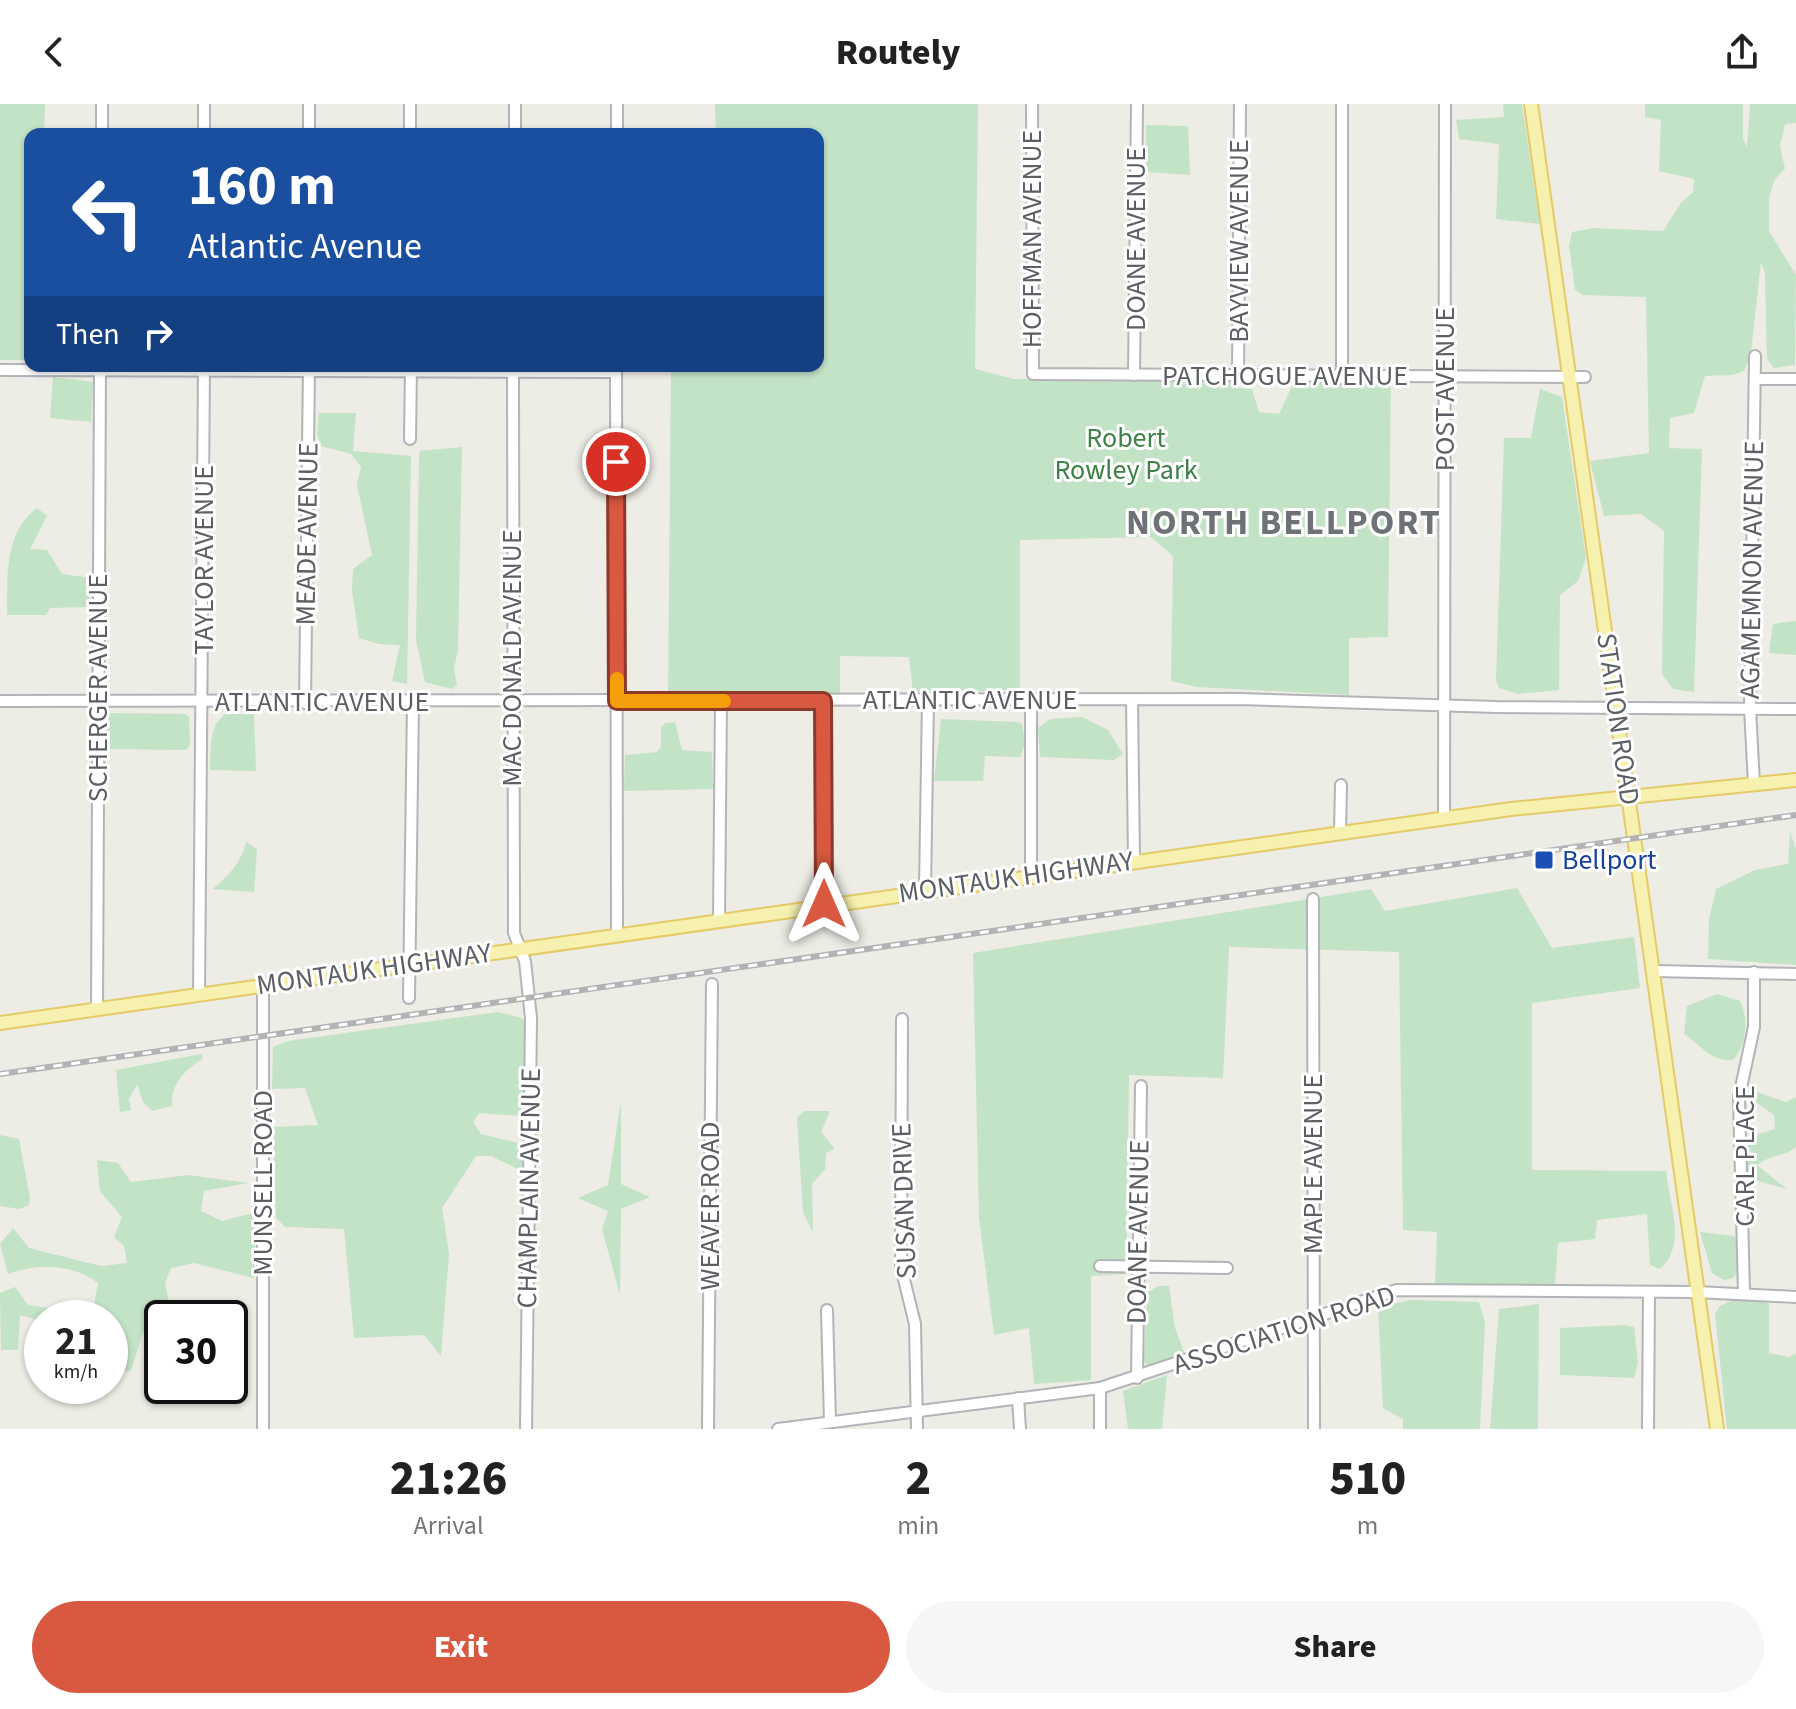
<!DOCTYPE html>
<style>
body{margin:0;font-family:"Source Sans 3",sans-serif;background:#f6f6f6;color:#222;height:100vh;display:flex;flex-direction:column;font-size:30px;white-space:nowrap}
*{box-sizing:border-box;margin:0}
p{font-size:26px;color:#767676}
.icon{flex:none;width:44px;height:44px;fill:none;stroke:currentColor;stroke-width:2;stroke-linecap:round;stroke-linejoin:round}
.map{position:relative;height:1325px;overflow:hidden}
.sheet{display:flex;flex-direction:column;background:#fff;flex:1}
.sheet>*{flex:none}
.guide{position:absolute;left:24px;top:24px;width:800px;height:244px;border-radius:16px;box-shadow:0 2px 6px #0004;background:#1a4fa0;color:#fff;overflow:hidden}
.speed{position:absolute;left:24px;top:1196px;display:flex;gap:16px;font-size:40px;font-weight:700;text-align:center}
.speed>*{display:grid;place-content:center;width:104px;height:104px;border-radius:50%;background:#fff;box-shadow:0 2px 6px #0004;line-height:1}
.speed small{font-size:20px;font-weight:400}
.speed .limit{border:4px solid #111;border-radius:12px;background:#fff;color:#111}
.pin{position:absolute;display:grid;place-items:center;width:68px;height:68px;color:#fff;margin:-34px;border:4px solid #fff;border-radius:50%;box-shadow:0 2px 8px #0007}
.me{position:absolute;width:88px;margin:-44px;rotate:0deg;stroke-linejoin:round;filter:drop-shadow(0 0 6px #0008)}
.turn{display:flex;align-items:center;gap:28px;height:168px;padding:0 32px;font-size:36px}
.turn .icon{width:104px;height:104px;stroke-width:2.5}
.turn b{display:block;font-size:56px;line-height:68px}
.then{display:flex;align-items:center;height:76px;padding:0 32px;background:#0003;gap:16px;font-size:30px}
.eta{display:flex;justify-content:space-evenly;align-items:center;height:136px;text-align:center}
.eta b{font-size:48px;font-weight:800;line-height:56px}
.primary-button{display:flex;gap:16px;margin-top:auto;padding:16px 32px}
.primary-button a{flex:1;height:92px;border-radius:48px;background:#d85840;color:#fff;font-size:32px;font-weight:800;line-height:92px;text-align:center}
.primary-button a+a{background:#f6f6f6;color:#222}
header{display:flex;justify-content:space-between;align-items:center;height:104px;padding:0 32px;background:#fff;font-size:36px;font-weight:800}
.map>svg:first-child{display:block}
.green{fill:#c3e3c6}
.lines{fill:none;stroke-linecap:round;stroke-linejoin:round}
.minor-casing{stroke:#b2b4b8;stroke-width:14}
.major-casing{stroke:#e4cb67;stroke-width:16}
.minor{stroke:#fff;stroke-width:10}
.major{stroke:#f7f1b0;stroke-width:12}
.rail-casing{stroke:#b3b3b4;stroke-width:6}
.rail{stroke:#fff;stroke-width:3;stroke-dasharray:9;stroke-linecap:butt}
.route-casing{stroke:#8c392a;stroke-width:20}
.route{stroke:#d85840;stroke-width:14}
.slow{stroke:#f59e0b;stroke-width:14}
.transit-dot{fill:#1a4fb4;stroke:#fff;stroke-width:3}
.labels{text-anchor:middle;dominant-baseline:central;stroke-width:6;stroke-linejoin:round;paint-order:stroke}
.street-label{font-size:28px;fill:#5c5f64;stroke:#fff}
.park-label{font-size:28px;fill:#3e8146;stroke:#fff}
.transit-label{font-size:28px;fill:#164399;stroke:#fff;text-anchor:start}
.district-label{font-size:36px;font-weight:bold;letter-spacing:2px;fill:#6e7176;stroke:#fff}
</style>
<header><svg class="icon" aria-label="back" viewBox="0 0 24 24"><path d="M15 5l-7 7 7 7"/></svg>Routely<svg class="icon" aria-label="share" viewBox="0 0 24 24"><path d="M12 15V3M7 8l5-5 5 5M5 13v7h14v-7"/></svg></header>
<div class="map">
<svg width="1796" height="1325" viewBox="0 0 1796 1325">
<rect width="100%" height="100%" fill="#edece5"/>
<g class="green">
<path d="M0,0H45L44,30H30V256H0Z"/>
<path d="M715,0H978L975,265L1014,275L1239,276V284L1252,285L1259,308L1279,310L1293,280L1391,267L1388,533L1349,534V591L1197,583L1171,577L1173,452L1151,433L1020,436V586L913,589L909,553L840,552V591H668L671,262H818V30H716Z"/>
<path d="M1503,0H1522L1540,120L1496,115L1499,40L1459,35L1456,16L1504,13Z"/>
<path d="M1645,0H1743V35L1747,43L1750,0H1796V19L1785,20L1780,42L1785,65L1775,75L1769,93V127L1796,171L1795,261L1774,264L1767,255L1765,170L1761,158L1751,248L1744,267L1732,271L1705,272L1694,309L1670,314L1669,344L1702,345L1694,588L1673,585L1662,570L1664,427L1641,410L1604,412L1590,357L1649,349L1646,193L1583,191L1575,186L1569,141L1572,128L1594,124L1663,127L1681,99L1693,88L1694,75L1659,67L1661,16L1645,13Z"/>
<path d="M1146,21L1188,22L1190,71L1146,68Z"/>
<path d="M53,273L93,278L91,318L50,314Z"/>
<path d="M1540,285L1562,293L1586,454L1578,477L1560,491L1559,586L1517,590L1499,584L1496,576L1504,334H1531Z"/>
<path d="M319,309H356L353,347L411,352L407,580L392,577L400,541L379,540L359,534L352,487L353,465L372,451L357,381L361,363L351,350L321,342L317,330Z"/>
<path d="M462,343L458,545L454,565L457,581L452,585L425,578L416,536L419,353L420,347Z"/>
<path d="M37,404L47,412L30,445L47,446L62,470L90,474L89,503L50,504L46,511H7C8,473 3,430 37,404Z"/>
<path d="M1796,517V551L1769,549L1773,520Z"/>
<path d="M108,609L185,610L189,613L190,641L186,646L103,645Z"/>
<path d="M225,610H254L256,667L210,666C211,646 208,624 225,610Z"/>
<path d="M1082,613L1108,626L1123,650L1114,656L1040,653L1038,624L1050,615Z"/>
<path d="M941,615L1017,618L1022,620L1025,640L1020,653L985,652L983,677H934Z"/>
<path d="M675,618L682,646L712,648L713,685L624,687L625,651L657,648L661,643V624L665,619Z"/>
<path d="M1790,727L1796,745V861L1708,855L1709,815L1716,785L1755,766L1788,760Z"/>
<path d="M246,738L257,745L254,788L213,785C229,771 241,759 246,738Z"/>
<path d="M1517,784L1552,844L1634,833L1640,884L1532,899V1066L1666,1067C1669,1099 1688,1143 1659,1165L1650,1161L1647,1110L1597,1116L1595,1135L1558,1139L1555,1182L1435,1181L1437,1128L1403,1126L1399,848L1229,843L1223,974L1129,971L1126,1170L1091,1172V1276L1034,1280L1029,1224L994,1231L979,1114L973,849L1371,785L1385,807Z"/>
<path d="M1717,890L1740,897C1749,915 1747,941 1733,956C1710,958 1702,941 1684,930L1687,902Z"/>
<path d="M498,908L522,914L531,925L521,1012L479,1009L473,1018L481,1030L522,1040V1067L491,1052H476L442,1104L449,1150L441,1252L424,1231L354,1234L344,1125L285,1123L276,1114L273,1023L318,1021L305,984L272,985L273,943L288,937Z"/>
<path d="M201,950L203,954C185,967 171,978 172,1002L152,1007L143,998L137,980L129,995L131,1006L120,1008L116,966Z"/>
<path d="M1757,988L1786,998L1796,993V1043C1785,1053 1771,1050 1757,1061L1787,1085L1747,1074C1744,1041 1741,1034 1775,1025L1774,1011L1749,993Z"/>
<path d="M621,997V1080L650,1093L621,1105L620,1191L602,1125L608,1107L578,1094L608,1081Z"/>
<path d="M804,1007H830L821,1028L835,1045L826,1049L825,1065L812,1080L813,1128L803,1108L797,1014Z"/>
<path d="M0,1031L19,1035L30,1094L29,1101L19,1105L0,1102Z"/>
<path d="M97,1056L118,1059L131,1078L188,1071L248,1079L204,1087L201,1107L222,1117L257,1108L254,1174L194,1159L171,1164L165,1179L171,1208L162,1214L159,1223L143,1228L131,1267L110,1268V1214H42V1217L20,1211L18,1246H1L0,1189L15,1183L28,1201L75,1208L94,1200L98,1179C74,1160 36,1159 8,1170L0,1140L13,1124L29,1144L101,1162L127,1159L124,1142L114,1133L122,1113L100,1087Z"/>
<path d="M1700,1128L1734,1132L1738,1138L1740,1165L1733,1174L1724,1176L1712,1169Z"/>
<path d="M1158,1182H1169L1175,1224L1184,1248L1173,1257L1148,1262L1144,1257L1147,1189Z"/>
<path d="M1412,1196L1479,1198L1485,1218L1480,1325H1403V1315L1383,1304L1378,1203Z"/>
<path d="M1733,1196L1769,1199V1249L1789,1253L1796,1249V1325H1727L1715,1210L1720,1202Z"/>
<path d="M1539,1200L1538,1325H1490L1499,1205Z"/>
<path d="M1625,1221L1634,1223L1638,1259L1634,1274L1560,1271V1224Z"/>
<path d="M1167,1271L1162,1325H1128L1123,1287Z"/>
</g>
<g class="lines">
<g class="minor-casing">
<g id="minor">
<path d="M204,0V30"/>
<path d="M309,0V30"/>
<path d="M410,0V30"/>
<path d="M1032,0L1033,270L1585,273"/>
<path d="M1342,0V274"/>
<path d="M102,30V0"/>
<path d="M515,30V0"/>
<path d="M617,30V0"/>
<path d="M513,262L514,829L525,857L531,914L526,1325"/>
<path d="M616,264L617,830"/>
<path d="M0,266L616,268"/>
<path d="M1134,271L1137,0"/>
<path d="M1238,273L1240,0"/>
<path d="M1755,275H1796"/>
<path d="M410,335L411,262"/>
<path d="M1031,595V771"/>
<path d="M1132,596L1134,756"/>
<path d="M0,597L1239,595L1496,603L1796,605"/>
<path d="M823,597L824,800"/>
<path d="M305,599L309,262"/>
<path d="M1754,680L1750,604L1755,252"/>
<path d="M1444,715L1445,0"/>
<path d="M1340,728L1341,681"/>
<path d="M925,786L928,595"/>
<path d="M1313,795L1314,1325"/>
<path d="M719,816L721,597"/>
<path d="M1654,867L1796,870"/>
<path d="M263,881V1325"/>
<path d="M199,891L204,262"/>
<path d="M409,894L413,599"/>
<path d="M97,905L100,262"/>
<path d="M902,915L901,1163L915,1220L917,1325"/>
<path d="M1100,1162L1227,1164"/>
<path d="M1744,1189L1739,993L1754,923V868"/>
<path d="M827,1206L830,1318"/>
<path d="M1137,1274L1141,982"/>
<path d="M1100,1284V1325"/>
<path d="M1018,1294L1020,1325"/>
<path d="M708,1325L712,880"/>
<path d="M778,1325L1100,1284L1397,1186L1697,1188L1796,1193"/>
<path d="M1648,1325L1649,1188"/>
</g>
</g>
<g class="major-casing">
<g id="major">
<path d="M1531,0L1717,1325"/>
<path d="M0,919L1511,705L1796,676"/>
</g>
</g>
<use href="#minor" class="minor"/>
<use href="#major" class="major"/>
<g class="rail-casing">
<path id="rail" d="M0,970L1796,711"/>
</g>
<use href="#rail" class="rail"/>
</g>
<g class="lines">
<g class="route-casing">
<path id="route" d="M616,358L617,597H823L824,800"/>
</g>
<use href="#route" class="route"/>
<path class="slow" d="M617,575V597H724"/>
</g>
<rect class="transit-dot" x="1534" y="746" width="20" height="20" rx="4"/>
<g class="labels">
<g class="street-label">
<text transform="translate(1032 135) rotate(-90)">HOFFMAN AVENUE</text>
<text transform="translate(1136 135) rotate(-90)">DOANE AVENUE</text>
<text transform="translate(1239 137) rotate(-90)">BAYVIEW AVENUE</text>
<text x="1285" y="272">PATCHOGUE AVENUE</text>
<text transform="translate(1445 285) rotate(-90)">POST AVENUE</text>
<text transform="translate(307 430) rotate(-89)">MEADE AVENUE</text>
<text transform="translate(204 456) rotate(-90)">TAYLOR AVENUE</text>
<text transform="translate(1752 466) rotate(-89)">AGAMEMNON AVENUE</text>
<text transform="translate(512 554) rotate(-90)">MAC DONALD AVENUE</text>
<text transform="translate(98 584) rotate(-90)">SCHERGER AVENUE</text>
<text x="970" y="596">ATLANTIC AVENUE</text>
<text x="322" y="598">ATLANTIC AVENUE</text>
<text transform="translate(1618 615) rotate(82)">STATION ROAD</text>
<text transform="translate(1016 773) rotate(-8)">MONTAUK HIGHWAY</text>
<text transform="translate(374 865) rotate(-8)">MONTAUK HIGHWAY</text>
<text transform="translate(1745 1052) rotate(-90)">CARL PLACE</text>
<text transform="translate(1313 1060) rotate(-90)">MAPLE AVENUE</text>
<text transform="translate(263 1079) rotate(-90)">MUNSELL ROAD</text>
<text transform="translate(529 1084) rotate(-89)">CHAMPLAIN AVENUE</text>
<text transform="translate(904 1097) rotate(-92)">SUSAN DRIVE</text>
<text transform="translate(710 1102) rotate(-90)">WEAVER ROAD</text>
<text transform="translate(1138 1128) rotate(-89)">DOANE AVENUE</text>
<text transform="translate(1284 1226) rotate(-18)">ASSOCIATION ROAD</text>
</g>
<g class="park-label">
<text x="1126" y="334">Robert<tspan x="1126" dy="32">Rowley Park</tspan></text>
</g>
<g class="transit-label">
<text x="1562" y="756">Bellport</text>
</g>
<g class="district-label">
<text x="1284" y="418">NORTH BELLPORT</text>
</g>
</g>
</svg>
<div class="speed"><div>21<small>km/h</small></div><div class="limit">30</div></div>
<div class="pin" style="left:616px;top:358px;background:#d93025"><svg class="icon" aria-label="arrive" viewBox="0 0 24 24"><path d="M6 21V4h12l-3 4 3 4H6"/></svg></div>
<svg class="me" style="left:824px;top:800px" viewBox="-20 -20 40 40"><path d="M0-17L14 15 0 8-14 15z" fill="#d85840" stroke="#fff" stroke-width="4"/></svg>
<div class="guide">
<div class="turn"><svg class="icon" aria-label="left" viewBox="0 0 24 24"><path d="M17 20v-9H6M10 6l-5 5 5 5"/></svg><div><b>160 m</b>Atlantic Avenue</div></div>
<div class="then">Then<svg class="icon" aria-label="right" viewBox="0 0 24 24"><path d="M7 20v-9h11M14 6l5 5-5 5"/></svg></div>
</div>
</div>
<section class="sheet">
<div class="eta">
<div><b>21:26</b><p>Arrival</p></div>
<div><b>2</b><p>min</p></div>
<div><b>510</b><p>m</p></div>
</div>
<div class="primary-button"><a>Exit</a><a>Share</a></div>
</section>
